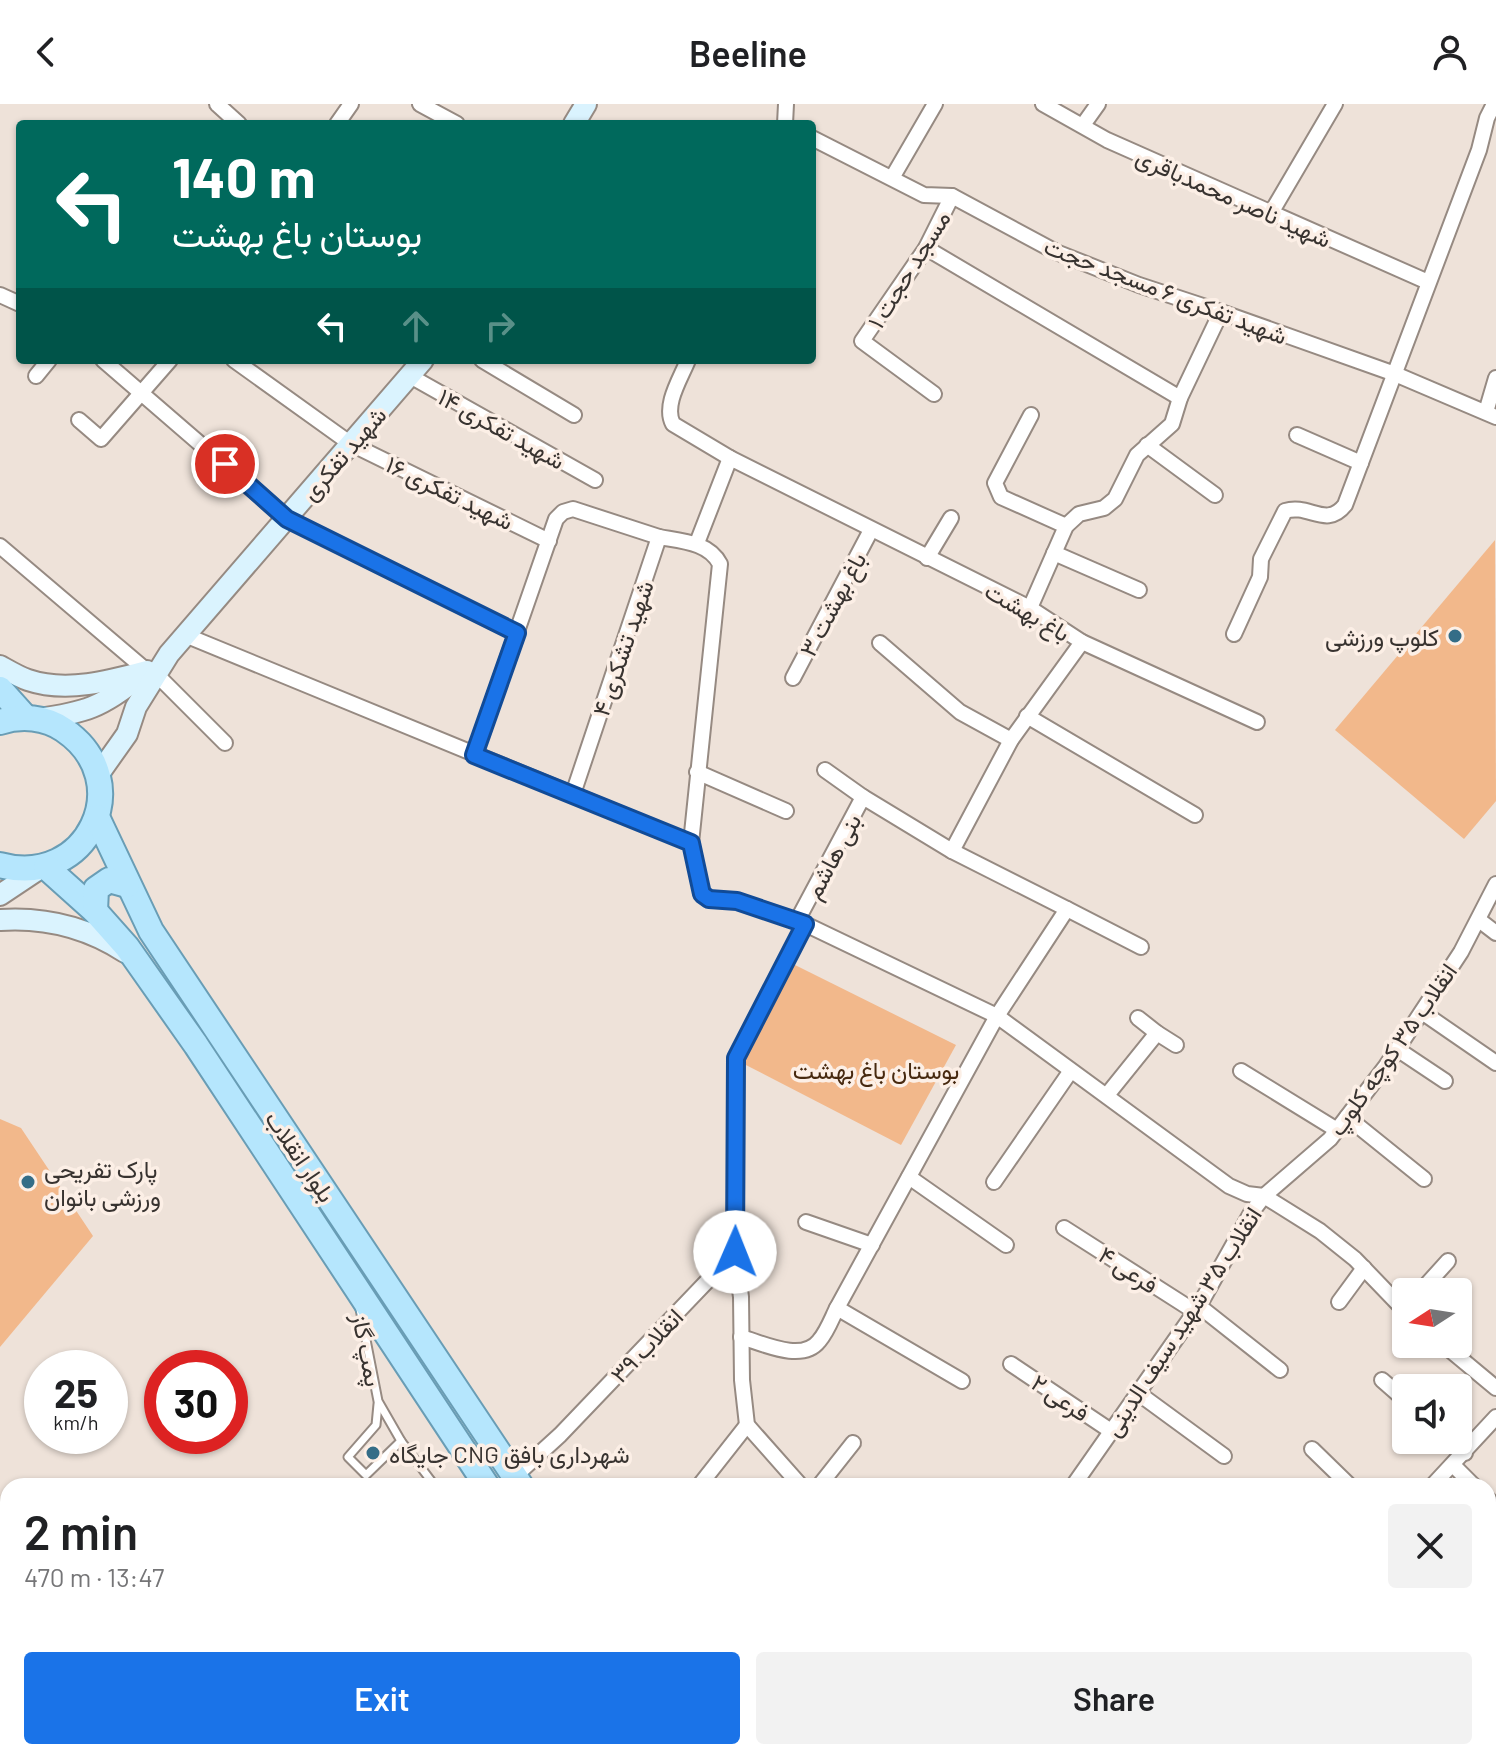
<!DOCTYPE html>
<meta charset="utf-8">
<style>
body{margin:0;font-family:Barlow,Vazirmatn,sans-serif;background:#f2f2f2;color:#202124;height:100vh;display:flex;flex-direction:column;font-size:30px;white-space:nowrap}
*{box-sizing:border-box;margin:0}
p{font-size:26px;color:#757577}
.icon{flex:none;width:44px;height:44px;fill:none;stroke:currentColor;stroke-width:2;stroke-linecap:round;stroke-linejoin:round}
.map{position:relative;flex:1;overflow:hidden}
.side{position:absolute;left:0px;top:1374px;width:1496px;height:282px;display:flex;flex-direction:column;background:#fff;border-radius:24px 24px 0 0;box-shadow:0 2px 6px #0004}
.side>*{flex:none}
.top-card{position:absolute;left:16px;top:16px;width:800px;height:244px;border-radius:8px;box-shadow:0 2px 6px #0004;background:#00695c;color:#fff;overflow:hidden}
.needle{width:52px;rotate:258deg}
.controls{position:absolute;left:1392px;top:1174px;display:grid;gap:16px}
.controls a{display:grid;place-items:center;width:80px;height:80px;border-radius:8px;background:#fff;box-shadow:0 2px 6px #0004;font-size:40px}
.speed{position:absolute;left:24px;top:1246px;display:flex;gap:16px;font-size:40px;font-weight:700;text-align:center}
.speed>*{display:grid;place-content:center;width:104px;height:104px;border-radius:50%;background:#fff;box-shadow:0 2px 6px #0004;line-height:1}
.speed small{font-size:20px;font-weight:400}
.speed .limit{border:12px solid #d22;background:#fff;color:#111}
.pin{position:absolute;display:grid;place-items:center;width:68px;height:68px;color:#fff;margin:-34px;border:4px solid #fff;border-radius:50%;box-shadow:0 2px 8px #0007}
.me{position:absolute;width:88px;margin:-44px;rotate:1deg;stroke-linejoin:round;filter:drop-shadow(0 0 6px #0008)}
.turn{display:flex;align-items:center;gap:28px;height:168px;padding:0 24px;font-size:36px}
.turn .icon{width:104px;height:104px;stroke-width:2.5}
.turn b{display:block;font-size:56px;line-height:68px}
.lanes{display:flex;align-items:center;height:76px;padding:0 24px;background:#0003;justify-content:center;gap:40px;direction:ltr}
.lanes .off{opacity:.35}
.round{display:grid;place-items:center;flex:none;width:84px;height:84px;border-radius:8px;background:#f2f2f2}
.summary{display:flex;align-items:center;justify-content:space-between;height:136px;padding:0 24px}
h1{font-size:48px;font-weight:600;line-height:60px}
.action{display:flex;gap:16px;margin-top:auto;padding:16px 24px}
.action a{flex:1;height:92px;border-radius:8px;background:#1a73e8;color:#fff;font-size:32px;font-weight:600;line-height:92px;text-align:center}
.action a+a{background:#f2f2f2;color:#202124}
header{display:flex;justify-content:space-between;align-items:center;height:104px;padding:0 24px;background:#fff;font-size:36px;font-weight:600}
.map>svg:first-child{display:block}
.green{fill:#f2b88b}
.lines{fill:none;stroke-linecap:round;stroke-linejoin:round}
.lane-casing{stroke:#968a82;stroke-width:11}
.street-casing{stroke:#968a82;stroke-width:18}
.secondary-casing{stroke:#968a82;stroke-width:24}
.primary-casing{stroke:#699db5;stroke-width:28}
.lane{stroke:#fff;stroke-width:7}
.street{stroke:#fff;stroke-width:14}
.secondary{stroke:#daf3fe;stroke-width:20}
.primary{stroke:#b5e6fd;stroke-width:24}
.route-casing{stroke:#114b97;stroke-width:20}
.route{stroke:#1a73e8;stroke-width:14}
.poi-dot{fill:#346d87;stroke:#fcefe6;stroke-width:3}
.labels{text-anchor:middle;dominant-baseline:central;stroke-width:7;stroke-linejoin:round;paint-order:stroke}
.street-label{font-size:24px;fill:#383330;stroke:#fcefe6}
.poi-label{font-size:24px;fill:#383330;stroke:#fcefe6;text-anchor:start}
.park-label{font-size:24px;fill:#47290f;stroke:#fcefe6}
</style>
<header><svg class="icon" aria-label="back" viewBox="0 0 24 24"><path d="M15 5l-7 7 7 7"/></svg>Beeline<svg class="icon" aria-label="person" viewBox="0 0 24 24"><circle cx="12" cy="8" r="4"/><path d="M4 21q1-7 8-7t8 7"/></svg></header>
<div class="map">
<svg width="1496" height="1655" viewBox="0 0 1496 1655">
<rect width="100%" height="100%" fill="#eee2d9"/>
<g class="green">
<path d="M1495,436L1496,697L1464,735L1335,626Z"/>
<path d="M793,860L956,941L901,1041L742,959Z"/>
<path d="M0,1015L21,1024L93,1132L0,1243Z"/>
</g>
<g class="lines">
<g class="lane-casing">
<g id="lane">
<path d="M360,1205L378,1297L401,1337L435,1382"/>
<path d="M378,1300L376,1321L348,1353L366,1371L401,1337"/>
</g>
</g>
<g class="street-casing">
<g id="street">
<path d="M217,0L239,20"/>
<path d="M420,0L457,20"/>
<path d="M1043,0L1107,36L1428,178"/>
<path d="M337,20L351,0"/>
<path d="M785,20L786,0"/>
<path d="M1083,21L1098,0"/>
<path d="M812,34L924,91L952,92L1056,148L1139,181L1221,208L1395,270L1496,313"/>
<path d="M892,74L935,0"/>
<path d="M1271,109L1335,0"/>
<path d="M926,144L1180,294"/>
<path d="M0,191L20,200"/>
<path d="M103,256L287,415L517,529"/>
<path d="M234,256L351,340L549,437"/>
<path d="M482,256L574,311"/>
<path d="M688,256C681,274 663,301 673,320L730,354L1030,504L1082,538L1011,636L952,747"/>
<path d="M36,272L49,256"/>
<path d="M410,272L595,376"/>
<path d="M934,290L862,237L926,144L952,92"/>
<path d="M1486,308L1496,274"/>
<path d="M1031,311L995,379L1001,393L1066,422"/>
<path d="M79,316L101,335L170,256"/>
<path d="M1297,331L1361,359"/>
<path d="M1147,341L1215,391"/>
<path d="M697,439L730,354"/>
<path d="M0,442L147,567"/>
<path d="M1054,449L1139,486"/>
<path d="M927,454L951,414"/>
<path d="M1030,504L1066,422L1079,410L1104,404L1115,395L1137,351L1172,320L1180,294L1221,208"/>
<path d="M1234,530L1260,473L1261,455L1285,407C1309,399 1326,425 1345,401L1479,46L1487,14L1494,0"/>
<path d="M185,531L691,739L702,790L709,795L737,797L805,820L997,912L1229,1082L1247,1090L1264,1092L1320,1127L1355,1155L1406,1208"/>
<path d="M1082,538L1257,618"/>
<path d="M880,539L960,608L1011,636"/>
<path d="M156,570L225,639"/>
<path d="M793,574L871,426"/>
<path d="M1027,612L1195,711"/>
<path d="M474,651L556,415L563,408L573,405L659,433"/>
<path d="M825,666L863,693"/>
<path d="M697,668L786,707"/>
<path d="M573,690L659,433C681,437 709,438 720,460L691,739"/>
<path d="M1067,805L1141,843"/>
<path d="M1479,816L1496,829"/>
<path d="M797,817L863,693L952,747L1067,805L997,912L837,1204L962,1277"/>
<path d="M1422,908L1496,959"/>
<path d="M1157,929L1176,941"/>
<path d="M1397,945L1445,977"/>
<path d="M1241,967L1337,1026"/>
<path d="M1107,991L1157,929L1138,914"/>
<path d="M1347,1013L1424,1075"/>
<path d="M909,1073L1006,1141"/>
<path d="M994,1078L1070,968"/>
<path d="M806,1118L872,1141"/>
<path d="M1064,1124L1194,1207"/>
<path d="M1420,1188L1448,1157"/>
<path d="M1339,1198L1364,1164"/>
<path d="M1199,1202L1280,1266"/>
<path d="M741,1233C762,1239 802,1259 819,1237C827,1228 832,1214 837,1204"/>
<path d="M1443,1240L1496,1284"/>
<path d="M1011,1260L1111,1327"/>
<path d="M1382,1276L1406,1297"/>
<path d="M1138,1289L1224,1352"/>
<path d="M1450,1336L1465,1349"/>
<path d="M1312,1345L1350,1382"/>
<path d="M1453,1361L1474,1382"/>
<path d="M515,1372L560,1331L735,1148"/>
<path d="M699,1382L747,1321"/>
<path d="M801,1382L747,1321L742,1276L741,1193L735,1148V1049L736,954L805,820"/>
<path d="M819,1382L853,1339"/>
<path d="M1073,1382L1199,1202L1251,1109L1264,1092L1330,1035L1386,962L1461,848L1496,780"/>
<path d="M1432,1382L1496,1313"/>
<path d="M1488,1395L1489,1396"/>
<path d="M1493,1521L1496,1525"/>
<path d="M426,1648L433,1655"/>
<path d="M1152,1648L1162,1655"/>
<path d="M200,1655L208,1648"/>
<path d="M897,1655L902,1648"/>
<path d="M984,1655L989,1648"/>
<path d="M1173,1655L1180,1648"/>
<path d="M1369,1655L1376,1648"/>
</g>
</g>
<g class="secondary-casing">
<g id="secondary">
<path d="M574,20L586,0"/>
<path d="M0,562C9,567 19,573 28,576C66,589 110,577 147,567"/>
<path d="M38,615C84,609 103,603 140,572"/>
<path d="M98,671L127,630L136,603L169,550L423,256"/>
<path d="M0,791L39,765"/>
<path d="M0,816C45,813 88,824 125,848"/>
</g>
</g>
<g class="primary-casing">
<g id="primary">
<path d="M0,585L26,614"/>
<path d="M0,618C21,611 46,613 64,626C139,677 87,785 0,761"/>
<path d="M97,713L151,827L521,1382"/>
<path d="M46,763L95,807L127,843L196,941L487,1382"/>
<path d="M95,807L96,785L109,776L127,781"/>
<path d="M670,1648L676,1652L684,1648"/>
</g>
</g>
<use href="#lane" class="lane"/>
<use href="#street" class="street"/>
<use href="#secondary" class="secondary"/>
<use href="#primary" class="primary"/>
</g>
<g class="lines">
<g class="route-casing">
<path id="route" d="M225,360L287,415L517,529L474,651L691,739L702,790L709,795L737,797L805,820L736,954L735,1148"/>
</g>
<use href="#route" class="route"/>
</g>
<g class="poi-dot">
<circle cx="1455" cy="532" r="8"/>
<circle cx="28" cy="1078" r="8"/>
<circle cx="373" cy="1349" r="8"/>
</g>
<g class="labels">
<g class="street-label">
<text transform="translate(1234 93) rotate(24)">شهید ناصر محمدباقری</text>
<text transform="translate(908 165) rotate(-58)">مسجد حجت ۱</text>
<text transform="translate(1166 186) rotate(21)">شهید تفکری ۶ مسجد حجت</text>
<text transform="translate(502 324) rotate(29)">شهید تفکری ۱۴</text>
<text transform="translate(343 349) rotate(-49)">شهید تفکری</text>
<text transform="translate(450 388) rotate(26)">شهید تفکری ۱۶</text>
<text transform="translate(832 500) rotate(-62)">باغ بهشت ۳</text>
<text transform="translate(1028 507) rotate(30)">باغ بهشت</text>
<text transform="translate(622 544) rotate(-71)">شهید تشکری ۴</text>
<text transform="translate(832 752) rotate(-62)">بنی هاشم</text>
<text transform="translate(1392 945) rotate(-55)">انقلاب ۳۵ کوچه کلوپ</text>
<text transform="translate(301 1052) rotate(56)">بلوار انقلاب</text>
<text transform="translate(1129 1165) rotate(33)">فرعی ۴</text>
<text transform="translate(1182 1217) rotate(-57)">انقلاب ۳۵ شهید سیف الدینی</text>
<text transform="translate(646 1241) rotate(-46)">انقلاب ۳۹</text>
<text transform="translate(368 1246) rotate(79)">پمپ گاز</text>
<text transform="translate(1061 1293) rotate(34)">فرعی ۲</text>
</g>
<g class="poi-label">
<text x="1439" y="532" text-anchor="end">کلوپ ورزشی</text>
<text x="44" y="1064">پارک تفریحی<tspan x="44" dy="28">ورزشی بانوان</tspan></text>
<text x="389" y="1349">جایگاه CNG شهرداری بافق</text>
</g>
<g class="park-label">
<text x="876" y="965">بوستان باغ بهشت</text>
</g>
</g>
</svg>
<div class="controls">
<a><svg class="needle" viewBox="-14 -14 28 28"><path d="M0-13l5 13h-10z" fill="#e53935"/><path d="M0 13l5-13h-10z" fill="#757577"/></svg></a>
<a><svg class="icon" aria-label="sound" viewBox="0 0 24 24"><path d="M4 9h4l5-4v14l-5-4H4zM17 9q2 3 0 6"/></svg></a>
</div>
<div class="speed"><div>25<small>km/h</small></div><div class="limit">30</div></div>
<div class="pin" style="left:225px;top:360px;background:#d93025"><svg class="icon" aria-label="arrive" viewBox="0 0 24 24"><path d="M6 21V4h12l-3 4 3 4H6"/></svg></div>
<svg class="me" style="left:735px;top:1148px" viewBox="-20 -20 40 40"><circle r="19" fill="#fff"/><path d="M0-13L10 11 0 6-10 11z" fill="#1a73e8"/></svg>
<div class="top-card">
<div class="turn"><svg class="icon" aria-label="left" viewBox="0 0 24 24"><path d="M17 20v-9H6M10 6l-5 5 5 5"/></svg><div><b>140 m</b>بوستان باغ بهشت</div></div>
<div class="lanes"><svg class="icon" aria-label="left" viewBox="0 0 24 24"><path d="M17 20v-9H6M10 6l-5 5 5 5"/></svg><svg class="icon off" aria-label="ahead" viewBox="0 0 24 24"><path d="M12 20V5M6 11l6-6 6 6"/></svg><svg class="icon off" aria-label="right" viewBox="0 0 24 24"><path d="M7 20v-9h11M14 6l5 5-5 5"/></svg></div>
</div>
<section class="side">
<div class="summary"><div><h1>2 min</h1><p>470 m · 13:47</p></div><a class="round"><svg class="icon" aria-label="close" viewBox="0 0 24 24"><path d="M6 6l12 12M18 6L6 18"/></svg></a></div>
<div class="action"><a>Exit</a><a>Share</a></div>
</section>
</div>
